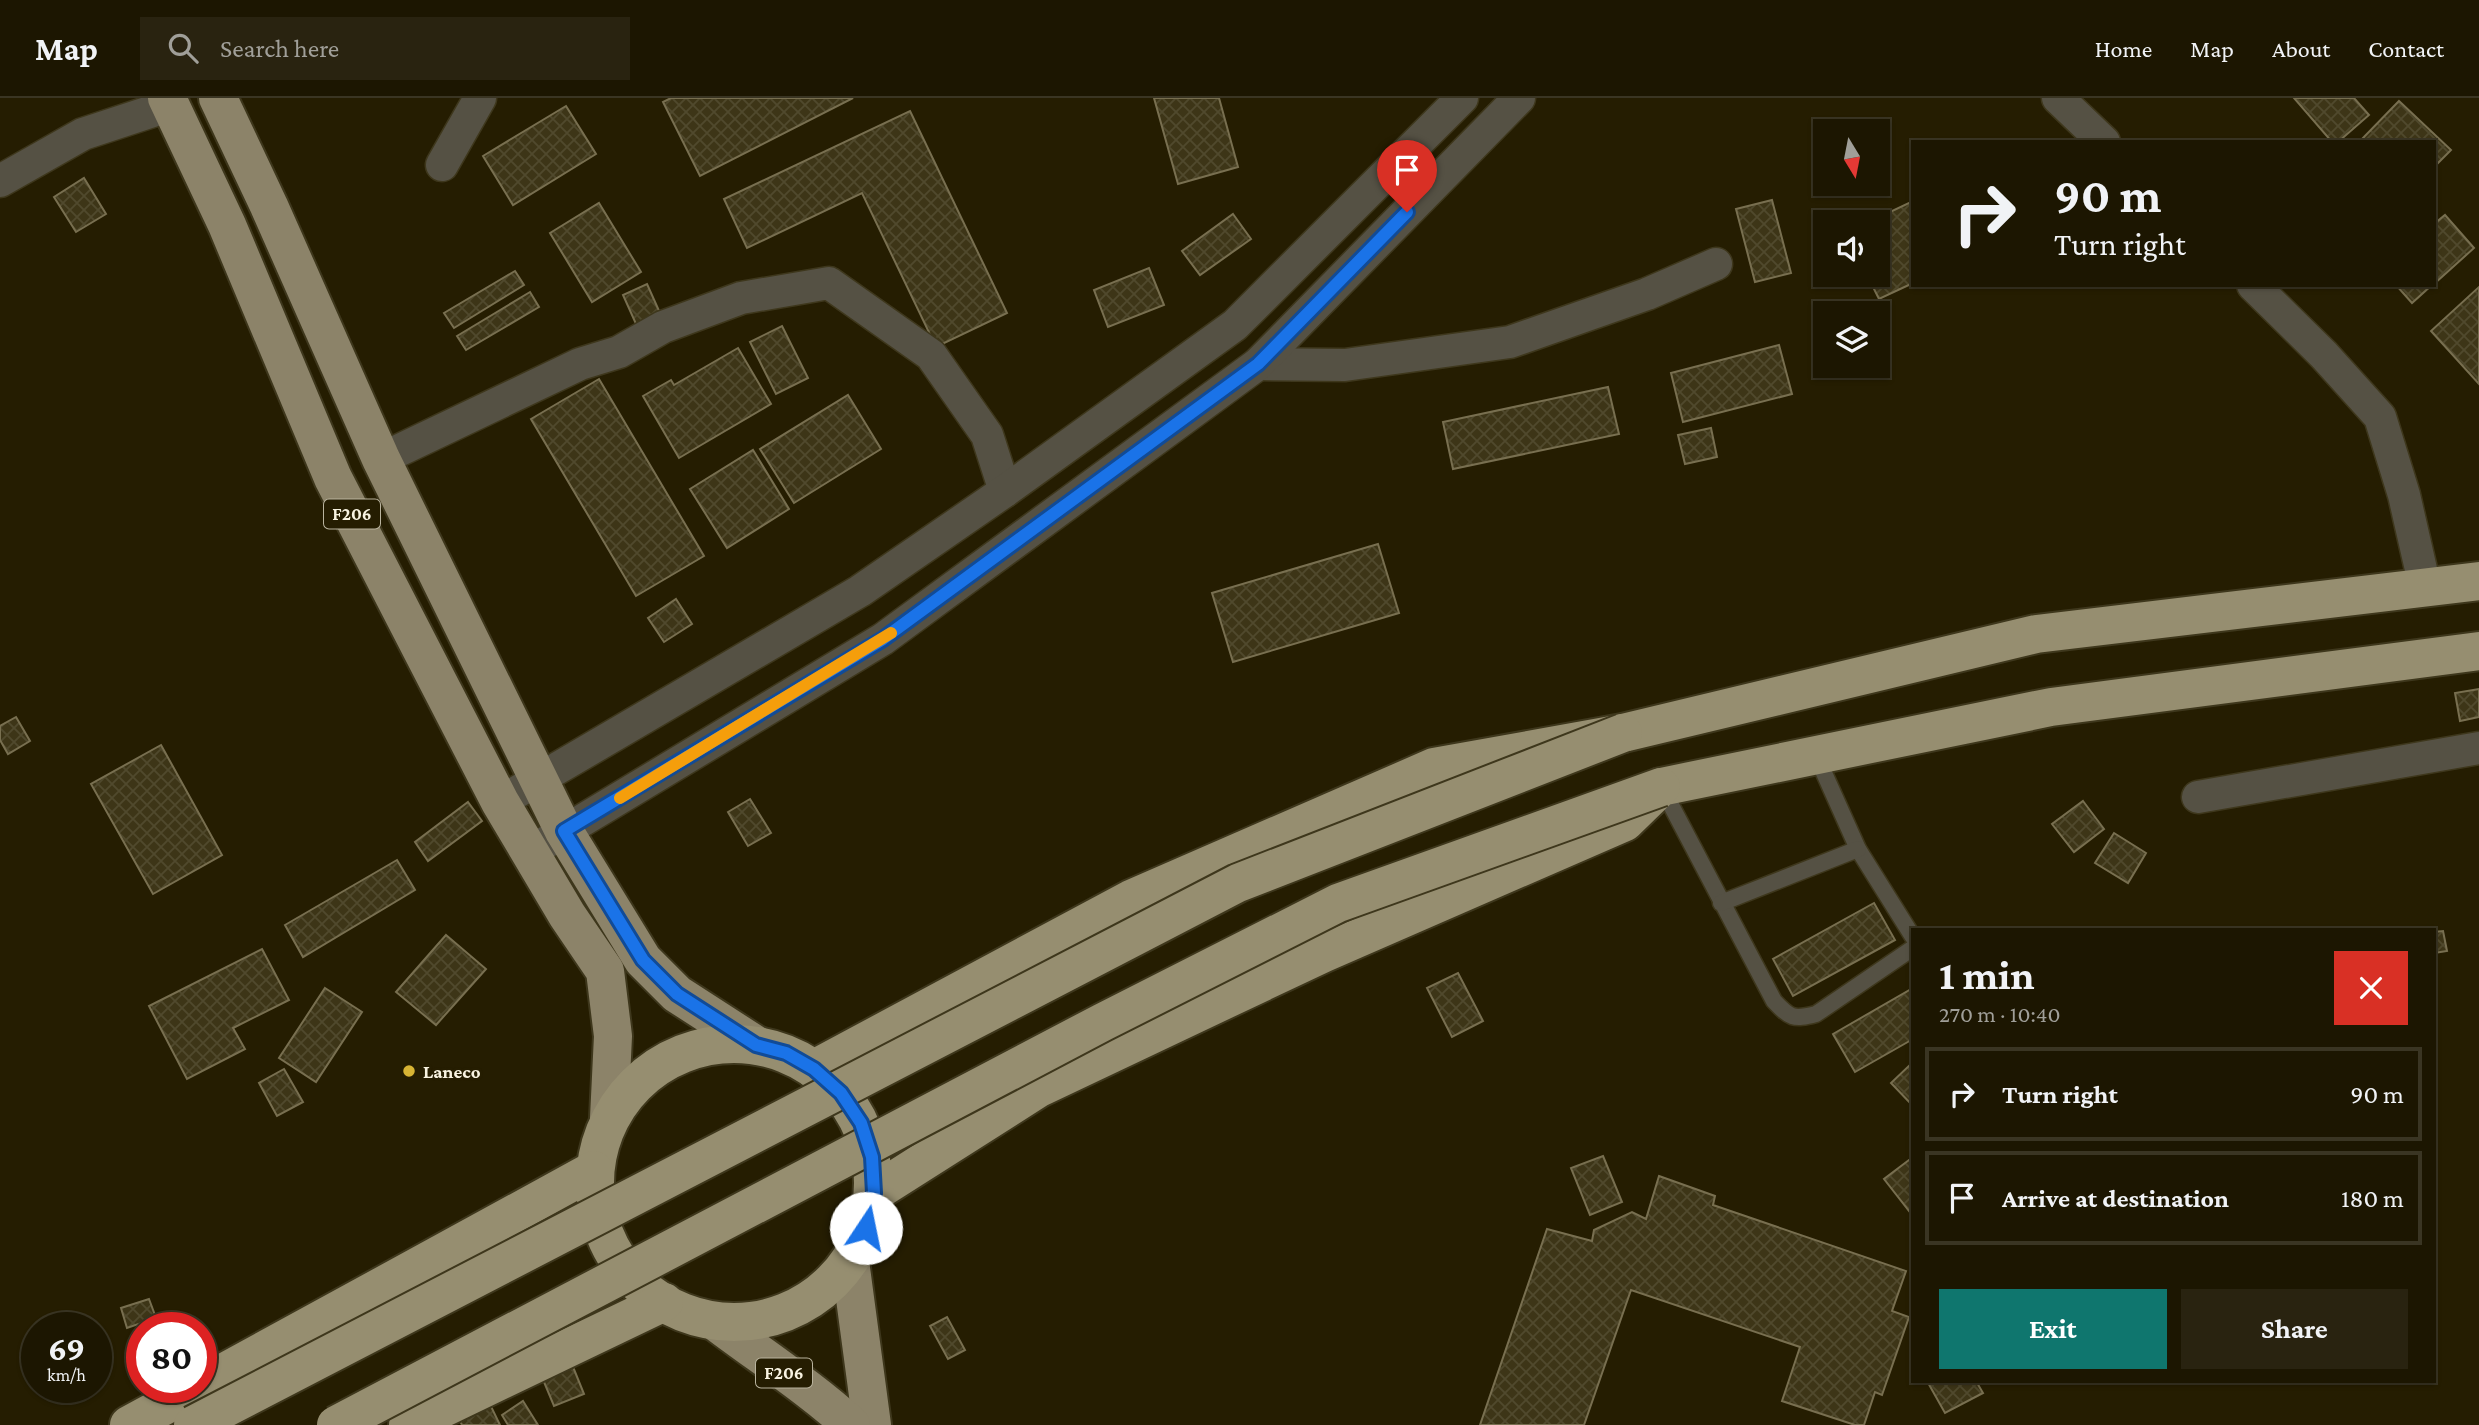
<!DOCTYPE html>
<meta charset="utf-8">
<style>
body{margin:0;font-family:"Crimson Pro",serif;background:#292310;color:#f1f3f6;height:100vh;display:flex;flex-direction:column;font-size:26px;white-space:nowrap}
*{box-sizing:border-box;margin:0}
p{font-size:23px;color:#a09f99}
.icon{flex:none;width:38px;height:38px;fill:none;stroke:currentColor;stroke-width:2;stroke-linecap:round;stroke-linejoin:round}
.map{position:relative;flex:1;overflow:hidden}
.details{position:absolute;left:1911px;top:830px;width:525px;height:455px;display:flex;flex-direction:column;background:#1c1601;border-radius:0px;box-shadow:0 2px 5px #0004,0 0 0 2px #3a3523}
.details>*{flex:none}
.top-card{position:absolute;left:1911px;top:42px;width:525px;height:147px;border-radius:0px;box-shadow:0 2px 5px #0004,0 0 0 2px #3a3523;background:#1c1601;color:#f1f3f6;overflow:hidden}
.needle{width:46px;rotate:170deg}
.tools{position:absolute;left:1813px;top:21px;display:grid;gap:14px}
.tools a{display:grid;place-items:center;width:77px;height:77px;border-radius:0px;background:#1c1601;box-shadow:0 2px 5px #0004,0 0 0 2px #3a3523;font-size:35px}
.speed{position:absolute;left:21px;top:1214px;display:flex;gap:14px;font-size:35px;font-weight:700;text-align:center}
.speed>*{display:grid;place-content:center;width:91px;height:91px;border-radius:50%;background:#1c1601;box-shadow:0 2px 5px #0004,0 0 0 2px #3a3523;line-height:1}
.speed small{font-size:18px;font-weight:400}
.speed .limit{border:10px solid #d22;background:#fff;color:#111}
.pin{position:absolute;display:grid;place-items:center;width:60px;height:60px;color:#fff;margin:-72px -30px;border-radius:50% 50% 50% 0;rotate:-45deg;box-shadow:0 0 7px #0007}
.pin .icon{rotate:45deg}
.me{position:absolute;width:77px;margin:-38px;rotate:11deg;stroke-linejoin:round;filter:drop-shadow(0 0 5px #0008)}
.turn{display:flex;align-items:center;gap:24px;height:147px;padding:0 28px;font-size:32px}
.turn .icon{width:91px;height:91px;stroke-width:2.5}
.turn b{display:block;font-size:49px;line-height:60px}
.round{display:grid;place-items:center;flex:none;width:74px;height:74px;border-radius:0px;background:#292310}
.summary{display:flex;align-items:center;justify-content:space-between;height:119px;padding:0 28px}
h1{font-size:42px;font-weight:700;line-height:52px}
.button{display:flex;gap:14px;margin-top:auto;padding:14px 28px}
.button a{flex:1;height:80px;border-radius:0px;background:#0f766e;color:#fff;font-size:28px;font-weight:700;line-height:80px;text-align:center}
.button a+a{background:#292310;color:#f1f3f6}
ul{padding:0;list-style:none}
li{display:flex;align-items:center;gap:21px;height:94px;margin:0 14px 10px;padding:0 14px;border:4px solid #3a3523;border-radius:0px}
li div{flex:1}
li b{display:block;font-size:26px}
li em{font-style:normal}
header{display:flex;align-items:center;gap:42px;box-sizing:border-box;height:98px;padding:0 35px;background:#1c1601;border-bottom:2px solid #3a3523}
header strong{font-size:33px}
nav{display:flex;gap:38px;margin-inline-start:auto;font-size:24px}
.search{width:490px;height:63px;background:#292310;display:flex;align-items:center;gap:18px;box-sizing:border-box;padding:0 24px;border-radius:0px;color:#a09f99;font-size:26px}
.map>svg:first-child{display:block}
.building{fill:url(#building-cross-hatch);stroke:#786f50;stroke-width:2}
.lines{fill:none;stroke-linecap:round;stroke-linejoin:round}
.service-casing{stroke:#3e371c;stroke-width:19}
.minor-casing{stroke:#3e371c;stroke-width:35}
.primary-casing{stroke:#3e371c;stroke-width:42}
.trunk-casing{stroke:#3e371c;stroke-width:42}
.service{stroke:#555144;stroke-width:16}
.minor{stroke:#555144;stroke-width:32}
.primary{stroke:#8c8369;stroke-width:38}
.trunk{stroke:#968e70;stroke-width:38}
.trunk-bridge-casing{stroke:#3e371c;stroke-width:42;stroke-linecap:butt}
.trunk-bridge{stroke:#968e70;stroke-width:38}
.route-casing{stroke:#114b97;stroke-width:18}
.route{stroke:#1a73e8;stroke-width:12}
.slow{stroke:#f59e0b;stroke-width:12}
.poi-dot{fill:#d7b434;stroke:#251d01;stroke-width:2.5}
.labels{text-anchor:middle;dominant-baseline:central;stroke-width:6;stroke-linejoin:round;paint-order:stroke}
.shield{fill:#251d01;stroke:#b9b39e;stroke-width:2}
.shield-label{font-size:18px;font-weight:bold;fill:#f8f3e1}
.poi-label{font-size:19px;font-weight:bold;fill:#f8f3e1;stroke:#251d01;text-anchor:start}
</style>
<header>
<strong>Map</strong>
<div class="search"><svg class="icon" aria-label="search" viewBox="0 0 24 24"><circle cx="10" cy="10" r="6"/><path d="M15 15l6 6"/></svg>Search here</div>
<nav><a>Home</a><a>Map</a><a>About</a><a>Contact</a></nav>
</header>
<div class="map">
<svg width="2479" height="1327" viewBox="0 0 2479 1327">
<defs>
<pattern id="building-cross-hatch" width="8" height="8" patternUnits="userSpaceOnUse" patternTransform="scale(1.75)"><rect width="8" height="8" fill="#3d3517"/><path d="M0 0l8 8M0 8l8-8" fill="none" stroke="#50492d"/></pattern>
</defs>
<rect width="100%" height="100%" fill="#251d01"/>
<g class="building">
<path d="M671,0H853L700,78L663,4Z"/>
<path d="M1154,0H1219L1238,69L1178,86Z"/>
<path d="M2294,0H2354L2369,17L2338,44H2332Z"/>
<path d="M2399,3L2451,52L2434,69V44L2360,43Z"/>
<path d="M566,8L596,56L513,107L483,58Z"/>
<path d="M910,13L1007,215L936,249L862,95L747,150L724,101Z"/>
<path d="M84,80L106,116L76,134L54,99Z"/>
<path d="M1772,102L1791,175L1755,184L1736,111Z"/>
<path d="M1913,103V185L1879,201L1867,177H1878V124H1869Z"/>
<path d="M599,105L641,174L592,204L550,135Z"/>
<path d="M1233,116L1251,141L1200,177L1182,153Z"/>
<path d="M2445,117L2474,150L2434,186V126Z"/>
<path d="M1149,170L1164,207L1108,229L1094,192Z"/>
<path d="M515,173L524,187L454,230L444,215Z"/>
<path d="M647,186L660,215L636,226L623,197Z"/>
<path d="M2396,187H2432L2412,205Z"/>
<path d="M2479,189V286L2431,233Z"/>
<path d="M530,194L539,209L466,252L457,238Z"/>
<path d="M782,228L808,280L776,296L750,244Z"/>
<path d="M1779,247L1792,296L1683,324L1671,275Z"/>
<path d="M738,250L771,306L679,360L643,298L671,282L674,287Z"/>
<path d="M599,281L704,458L636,498L531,321Z"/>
<path d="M1608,289L1619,336L1453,371L1443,324Z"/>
<path d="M848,297L881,351L794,405L760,351Z"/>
<path d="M1711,330L1717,359L1685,366L1678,337Z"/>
<path d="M753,352L789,411L727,450L690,391Z"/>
<path d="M1378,446L1399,515L1233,564L1212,495Z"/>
<path d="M676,501L692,526L664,544L648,520Z"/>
<path d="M2479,591V619L2460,623L2455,595Z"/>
<path d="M16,619L30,643L8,656L0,642V628Z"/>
<path d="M161,647L222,757L153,796L91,686Z"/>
<path d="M750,701L771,735L748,748L728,714Z"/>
<path d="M2083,703L2104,731L2074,754L2052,726Z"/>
<path d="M468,704L482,723L428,763L415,744Z"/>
<path d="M2114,735L2146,755L2128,785L2095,765Z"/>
<path d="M397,762L415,792L303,859L285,827Z"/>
<path d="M1874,805L1895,842L1793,898L1773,861Z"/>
<path d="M2443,833L2447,853L2434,855V834Z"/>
<path d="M446,837L486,871L436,927L396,894Z"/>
<path d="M262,851L289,902L233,930L245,951L187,981L149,908Z"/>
<path d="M1458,875L1483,923L1452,939L1427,890Z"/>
<path d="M325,890L362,914L316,984L279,960Z"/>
<path d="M1913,890V941L1855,974L1833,936Z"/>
<path d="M1913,964V1008L1891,985Z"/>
<path d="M284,971L303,1004L277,1018L259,985Z"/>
<path d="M1603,1058L1622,1104L1590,1117L1571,1070Z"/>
<path d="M1913,1059V1118L1884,1081Z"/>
<path d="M1659,1078L1715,1098L1713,1107L1906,1173L1892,1213L1909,1219L1882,1297L1875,1294L1864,1327H1855L1782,1303L1800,1249L1631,1192L1584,1327H1480L1547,1131L1592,1143L1594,1132L1632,1114L1646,1121Z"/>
<path d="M149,1201L156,1220L127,1230L121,1210Z"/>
<path d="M947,1219L965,1252L948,1261L930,1228Z"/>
<path d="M569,1259L584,1296L554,1308L539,1272Z"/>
<path d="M1927,1283H1976L1983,1295L1945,1315Z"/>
<path d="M484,1294L500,1327H462L453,1308Z"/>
<path d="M523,1303L538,1327H508L502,1317Z"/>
</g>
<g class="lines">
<g class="service-casing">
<g id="service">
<path d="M1816,657L1858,751L1913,839"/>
<path d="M1662,690L1774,903C1790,920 1793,922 1816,916L1913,850"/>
<path d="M1721,805L1858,751"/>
</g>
</g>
<g class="minor-casing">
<g id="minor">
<path d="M2058,0L2104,44"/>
<path d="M442,67L480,0"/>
<path d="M0,83L83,36L171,7"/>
<path d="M2253,187L2324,257L2380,319L2404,397L2425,489"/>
<path d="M1258,266L1345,267L1510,244L1647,196L1716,166"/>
<path d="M381,361L580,266L619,254L663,229L741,200L829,185L931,257L987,337L1005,393"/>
<path d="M2198,699L2479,650"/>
<path d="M500,704L860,493L1005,393L1235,227L1462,0"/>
<path d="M530,754L883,541L1258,266L1519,0"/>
</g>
</g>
<g class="primary-casing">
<g id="primary">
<path d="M167,0L227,127L333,380L500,704L567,817L605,873L613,938L609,1020"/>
<path d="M218,0L269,108L381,361L564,733L643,862L677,896L756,947"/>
<path d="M850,1163L872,1327"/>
<path d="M716,1224C761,1258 809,1289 851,1327"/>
</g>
</g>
<g class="trunk-casing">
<g id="trunk">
<circle cx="734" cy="1085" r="139"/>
<path d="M814,971L1131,801L1434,669L1623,635L2036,536L2479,483"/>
<path d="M874,1095L1039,990L1324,855L1625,724L1661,689L2051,609L2479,553"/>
<path d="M201,1287L594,1072"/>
<path d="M129,1327L197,1290"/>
<path d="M408,1327L664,1204"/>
</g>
</g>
<use href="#service" class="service"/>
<use href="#minor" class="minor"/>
<use href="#primary" class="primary"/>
<use href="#trunk" class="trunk"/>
<g class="trunk-bridge-casing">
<g id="trunk-bridge">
<path d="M193,1327L1238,785L1623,635"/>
<path d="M336,1327L1103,924L1338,805L1661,689"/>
</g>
</g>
<use href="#trunk-bridge" class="trunk-bridge"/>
</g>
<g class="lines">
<g class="route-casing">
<path id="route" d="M866,1130L874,1095L872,1059L861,1025L841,995L814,971L786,955L756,947L677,896L643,862L564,733L883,541L1258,266L1407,114"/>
</g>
<use href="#route" class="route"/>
<path class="slow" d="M620,700L891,535"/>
</g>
<circle class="poi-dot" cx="409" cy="973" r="7"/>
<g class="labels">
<g class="shield">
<rect x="324" y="401.5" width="56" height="29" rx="5"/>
<rect x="756" y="1260.5" width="56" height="29" rx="5"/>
</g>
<g class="shield-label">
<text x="352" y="416">F206</text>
<text x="784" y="1275">F206</text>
</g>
<g class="poi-label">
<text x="423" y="973">Laneco</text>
</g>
</g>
</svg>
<div class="tools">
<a><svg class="needle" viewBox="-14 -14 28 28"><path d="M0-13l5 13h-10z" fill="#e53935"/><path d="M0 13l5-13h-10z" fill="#a09f99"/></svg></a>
<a><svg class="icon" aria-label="sound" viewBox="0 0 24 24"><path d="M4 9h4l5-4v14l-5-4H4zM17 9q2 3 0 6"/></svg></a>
<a><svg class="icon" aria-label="layers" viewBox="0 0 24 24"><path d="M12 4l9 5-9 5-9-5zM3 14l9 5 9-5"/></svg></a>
</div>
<div class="speed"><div>69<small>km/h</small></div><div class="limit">80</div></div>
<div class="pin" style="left:1407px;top:114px;background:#d93025"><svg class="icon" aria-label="arrive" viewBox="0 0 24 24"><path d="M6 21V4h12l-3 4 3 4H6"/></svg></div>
<svg class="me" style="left:866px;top:1130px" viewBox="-20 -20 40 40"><circle r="19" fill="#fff"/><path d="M0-13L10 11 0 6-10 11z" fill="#1a73e8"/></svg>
<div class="top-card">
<div class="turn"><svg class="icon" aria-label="right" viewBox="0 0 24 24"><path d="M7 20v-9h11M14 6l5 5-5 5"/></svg><div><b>90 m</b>Turn right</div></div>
</div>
<section class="details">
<div class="summary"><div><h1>1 min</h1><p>270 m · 10:40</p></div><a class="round" style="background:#d93025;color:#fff"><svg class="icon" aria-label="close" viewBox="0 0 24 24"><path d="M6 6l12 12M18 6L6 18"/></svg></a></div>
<ul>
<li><svg class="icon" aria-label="right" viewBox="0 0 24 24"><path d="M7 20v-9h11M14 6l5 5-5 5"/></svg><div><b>Turn right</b></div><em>90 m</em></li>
<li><svg class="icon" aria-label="arrive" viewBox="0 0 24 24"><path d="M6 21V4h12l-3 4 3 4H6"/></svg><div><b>Arrive at destination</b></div><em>180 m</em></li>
</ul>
<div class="button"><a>Exit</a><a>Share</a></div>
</section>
</div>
